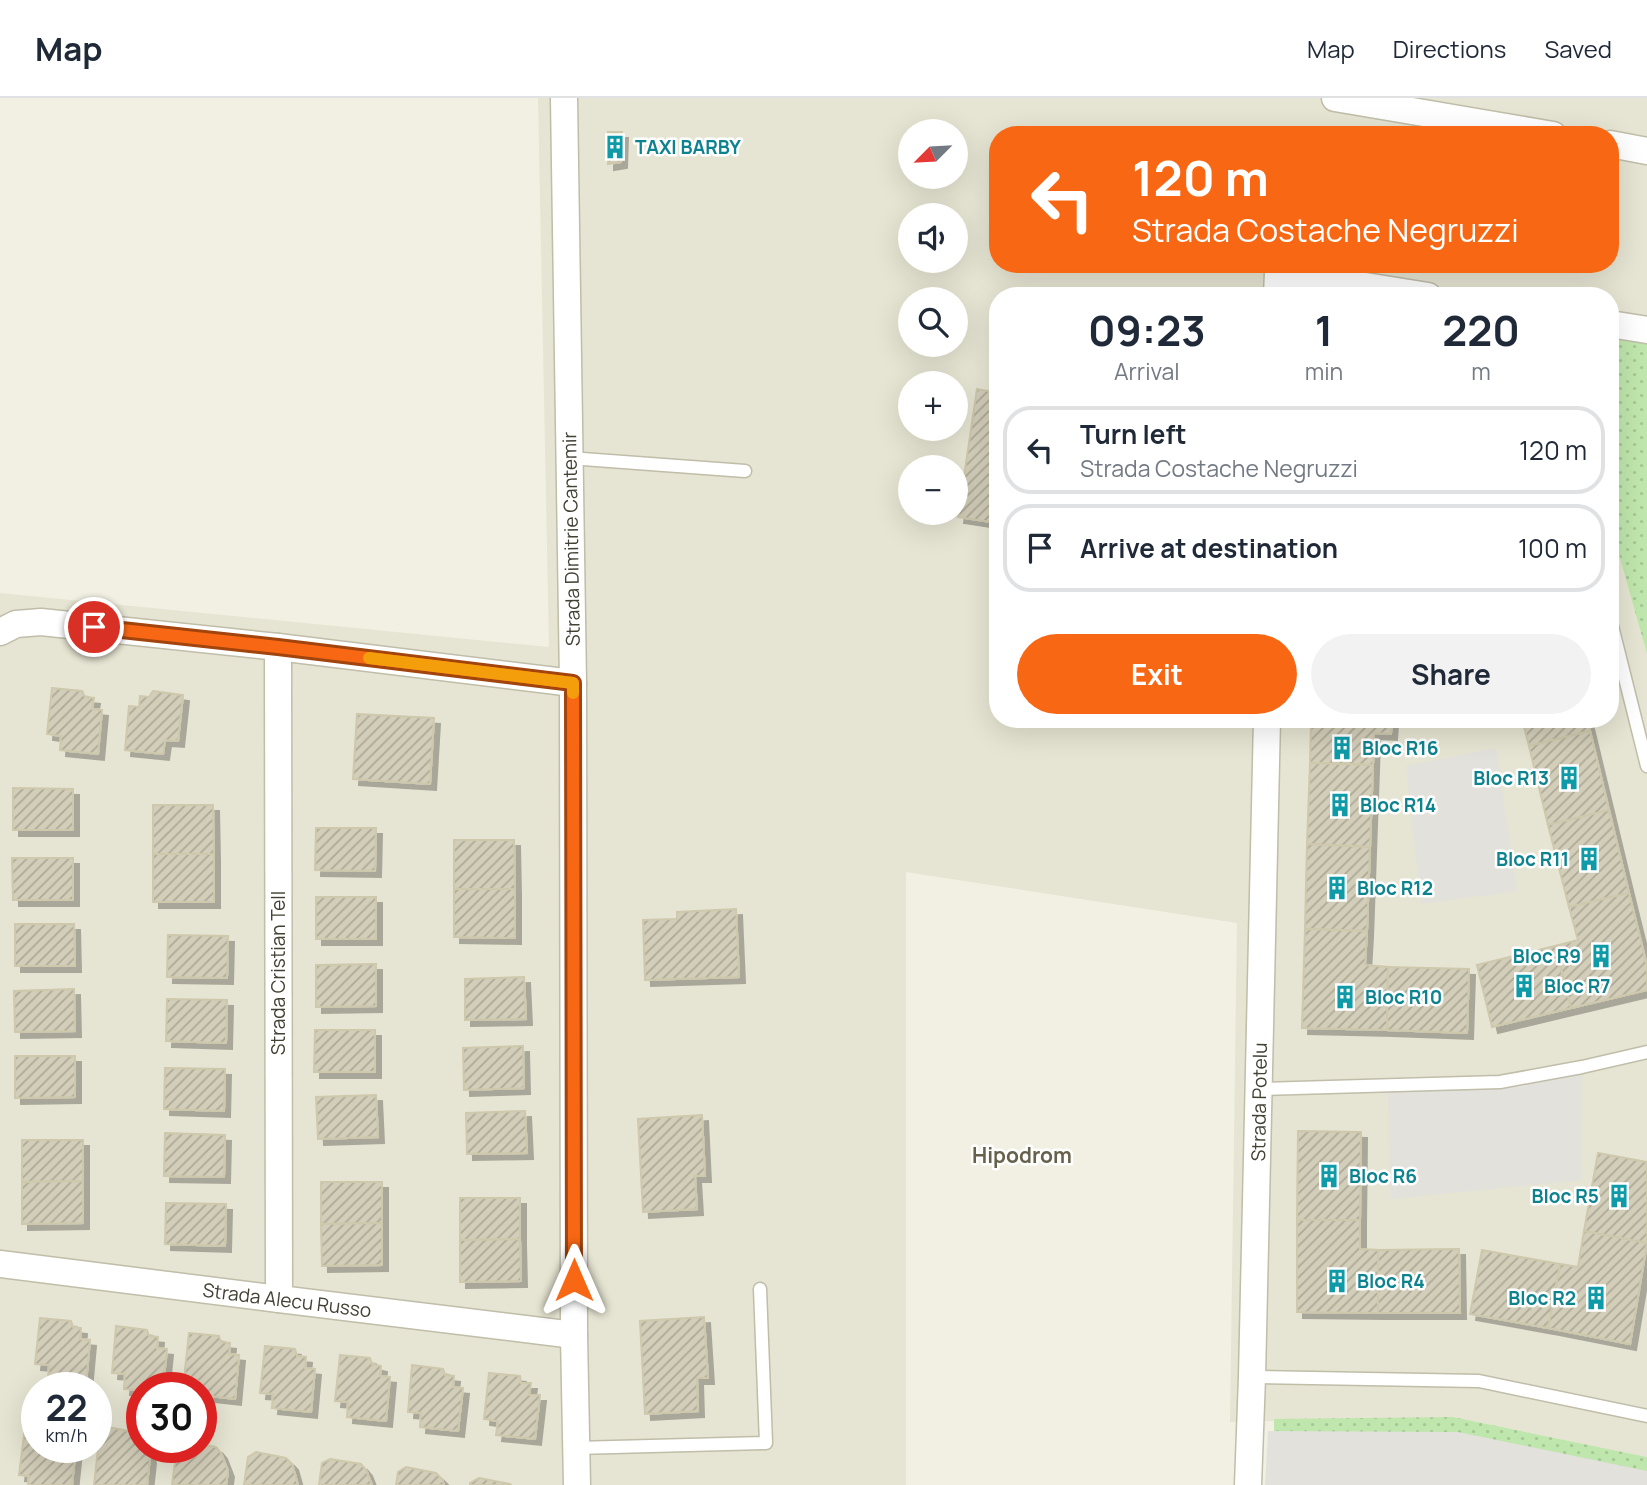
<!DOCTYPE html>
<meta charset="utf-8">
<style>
body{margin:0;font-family:Manrope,sans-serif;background:#f2f2f3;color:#1f2937;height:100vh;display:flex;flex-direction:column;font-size:26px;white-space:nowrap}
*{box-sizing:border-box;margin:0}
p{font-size:23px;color:#747a83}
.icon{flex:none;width:38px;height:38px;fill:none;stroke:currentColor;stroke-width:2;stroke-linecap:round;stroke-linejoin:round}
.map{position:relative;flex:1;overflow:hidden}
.sheet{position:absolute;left:989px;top:189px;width:630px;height:441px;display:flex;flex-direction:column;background:#fff;border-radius:28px;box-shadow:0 7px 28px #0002}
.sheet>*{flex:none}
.banner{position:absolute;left:989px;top:28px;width:630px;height:147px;border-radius:28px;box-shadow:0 7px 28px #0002;background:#f86814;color:#fff;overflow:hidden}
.needle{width:46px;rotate:246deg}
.controls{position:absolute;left:898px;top:21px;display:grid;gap:14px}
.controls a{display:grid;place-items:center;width:70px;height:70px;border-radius:50%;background:#fff;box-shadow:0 7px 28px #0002;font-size:35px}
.speed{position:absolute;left:21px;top:1274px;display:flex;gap:14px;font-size:35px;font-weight:700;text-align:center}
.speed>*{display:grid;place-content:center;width:91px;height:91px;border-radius:50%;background:#fff;box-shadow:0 7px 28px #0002;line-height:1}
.speed small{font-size:18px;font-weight:400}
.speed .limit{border:10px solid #d22;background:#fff;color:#111}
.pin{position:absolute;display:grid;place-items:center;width:60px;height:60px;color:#fff;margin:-30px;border:4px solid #fff;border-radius:50%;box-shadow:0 2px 7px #0007}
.me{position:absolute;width:77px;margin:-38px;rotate:0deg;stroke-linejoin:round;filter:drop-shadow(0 0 5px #0008)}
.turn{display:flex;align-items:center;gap:24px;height:147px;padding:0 28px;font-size:32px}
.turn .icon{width:91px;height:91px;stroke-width:2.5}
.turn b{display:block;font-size:49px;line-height:60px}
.eta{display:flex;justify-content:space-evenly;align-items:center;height:119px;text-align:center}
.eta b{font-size:42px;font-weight:700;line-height:49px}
.cta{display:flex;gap:14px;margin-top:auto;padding:14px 28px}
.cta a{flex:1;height:80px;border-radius:42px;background:#f86814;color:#fff;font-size:28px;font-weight:700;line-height:80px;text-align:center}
.cta a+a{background:#f2f2f3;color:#1f2937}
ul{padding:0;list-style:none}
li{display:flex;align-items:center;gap:21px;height:88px;margin:0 14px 10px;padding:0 14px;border:4px solid #e0e1e3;border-radius:28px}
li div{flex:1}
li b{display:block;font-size:26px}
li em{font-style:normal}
header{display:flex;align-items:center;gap:42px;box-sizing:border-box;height:98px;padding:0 35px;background:#fff;border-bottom:2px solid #e0e1e3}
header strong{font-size:33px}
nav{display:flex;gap:38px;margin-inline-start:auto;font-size:24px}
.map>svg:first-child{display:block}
.residential{fill:#e6e4d2;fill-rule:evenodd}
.grass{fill:url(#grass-dots)}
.parking{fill:#e2e1dc}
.building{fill:url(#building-hatch);stroke:#cec8ac;stroke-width:2;filter:url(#shadow)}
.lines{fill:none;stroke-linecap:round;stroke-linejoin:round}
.lane-casing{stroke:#c0bda9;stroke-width:15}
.street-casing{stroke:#c0bda9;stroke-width:29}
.lane{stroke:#fff;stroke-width:12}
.street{stroke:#fff;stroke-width:26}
.route-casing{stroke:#a1440d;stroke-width:18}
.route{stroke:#f86814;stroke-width:12}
.slow{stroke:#f59e0b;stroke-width:12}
.labels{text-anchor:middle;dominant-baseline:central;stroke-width:5;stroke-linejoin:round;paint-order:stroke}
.culture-label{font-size:19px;font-weight:bold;fill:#0d838f;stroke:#fff;text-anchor:start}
.street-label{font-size:19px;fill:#434134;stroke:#fff}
.neighbourhood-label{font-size:21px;font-weight:bold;fill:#66614b;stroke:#fff}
</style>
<header>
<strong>Map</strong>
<nav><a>Map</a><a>Directions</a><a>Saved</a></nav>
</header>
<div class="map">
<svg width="1647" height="1387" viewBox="0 0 1647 1387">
<defs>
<pattern id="grass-dots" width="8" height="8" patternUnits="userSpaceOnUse" patternTransform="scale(1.75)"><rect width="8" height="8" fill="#bfe6ac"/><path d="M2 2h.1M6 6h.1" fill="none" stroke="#a5c695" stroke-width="1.8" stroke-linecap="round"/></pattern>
<pattern id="building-hatch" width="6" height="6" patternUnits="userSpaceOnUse" patternTransform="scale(1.75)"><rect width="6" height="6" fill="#d3ceb9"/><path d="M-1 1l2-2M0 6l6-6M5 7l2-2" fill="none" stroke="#ada997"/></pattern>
<filter id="shadow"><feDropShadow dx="6" dy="6" stdDeviation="0" flood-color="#0004"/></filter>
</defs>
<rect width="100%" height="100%" fill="#f2f0e3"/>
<path class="residential" d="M538,0H1647V242L1610,235V198H998V621H1610V425L1647,556V1359L1453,1319L1230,1324L1237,825L906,774V1387H0V495L549,549ZM910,33H956V79H910ZM998,37H1610V166H998ZM910,117H956V163H910ZM910,201H956V247H910ZM910,285H956V331H910ZM910,369H956V415H910ZM37,1290H96V1349H37ZM142,1290H201V1349H142Z"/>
<g class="grass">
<path d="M1610,235L1647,242V556L1610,425Z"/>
<path d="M1453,1319L1647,1359V1387H1274V1321Z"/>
</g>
<g class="parking">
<path d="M1496,650L1517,793L1421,806L1406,668Z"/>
<path d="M1582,969L1581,1082L1390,1101L1388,987L1500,984Z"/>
<path d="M1268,1333L1458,1334L1647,1373V1387H1265Z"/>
</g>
<g class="building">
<path d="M608,34H622L621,64L608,66Z"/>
<path d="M977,291L998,295V425L958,419Z"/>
<path d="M52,590L82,593L85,599L94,600L92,611L102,612L98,656L60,652L61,638L47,636Z"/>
<path d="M153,593L183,597L178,643L165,642L163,656L125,652L129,608L139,609L140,598L149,599Z"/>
<path d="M357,616L434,620L430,686L353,681Z"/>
<path d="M1311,621H1392L1391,636L1374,635L1373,667L1310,665Z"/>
<path d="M1522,621H1587L1590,633L1529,648Z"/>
<path d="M1590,633L1609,712L1548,727L1529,648Z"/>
<path d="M1310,665L1373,667L1370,749L1307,746Z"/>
<path d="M13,690L73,691V732H13Z"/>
<path d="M153,707H213L214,756H153Z"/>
<path d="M1609,712L1629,795L1569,809L1548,727Z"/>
<path d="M316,730H376L375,773L315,772Z"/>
<path d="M454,742H514L515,791H454Z"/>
<path d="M1307,746L1370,749L1367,833L1305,831Z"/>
<rect x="153" y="756" width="61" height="48"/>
<path d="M12,760H73V802H13Z"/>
<path d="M454,791H515V840L454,839Z"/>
<path d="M1629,795L1647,868V892L1571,910L1555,848L1578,842L1569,809Z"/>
<rect x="316" y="799" width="60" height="42"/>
<path d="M736,811L739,879L645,882L643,822L677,821V814Z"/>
<path d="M15,826H74L75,868H15Z"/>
<path d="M1305,831L1367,833L1365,867L1388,869L1387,932L1302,930Z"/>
<path d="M168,837L228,838L227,880L167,879Z"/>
<path d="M1555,848L1571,910L1492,929L1477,867Z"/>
<path d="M376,866V908L316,909V867Z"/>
<path d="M1388,869L1469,871L1467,935L1387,932Z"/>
<path d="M524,879L526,921L465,922V881Z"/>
<path d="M74,891L75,933L15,934L14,893Z"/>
<path d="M167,901L227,902L226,945L166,943Z"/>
<path d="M315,932H375V974H314Z"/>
<path d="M523,948L524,990L464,992L463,950Z"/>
<path d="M15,958H75V999L15,1000Z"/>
<path d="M165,970L225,971L224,1013L164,1011Z"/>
<path d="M376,997L378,1039L318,1041L316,999Z"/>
<path d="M525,1013L527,1055L467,1056L466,1015Z"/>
<path d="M702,1017L705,1078H695L697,1111L643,1114L638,1021Z"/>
<path d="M1298,1033L1361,1034L1360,1122H1297Z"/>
<path d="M165,1035L225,1037L224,1079L164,1078Z"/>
<path d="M22,1042H83V1083L22,1084Z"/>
<path d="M1598,1055L1647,1064V1145L1584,1133Z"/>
<path d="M83,1083V1125L22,1126V1084Z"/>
<path d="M321,1084H382V1125L321,1126Z"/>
<path d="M460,1100H520V1141L460,1142Z"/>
<path d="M166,1105L226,1106L225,1148L165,1146Z"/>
<path d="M1297,1122H1360V1151L1378,1152V1215L1297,1214Z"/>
<path d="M382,1125V1167L322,1168L321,1126Z"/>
<path d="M1584,1133L1647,1145L1630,1246L1548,1230L1560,1166L1578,1169Z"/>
<path d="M520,1141L521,1183L460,1184V1142Z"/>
<path d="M1459,1151L1460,1215H1378V1152Z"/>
<path d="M1482,1152L1560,1166L1548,1230L1470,1216Z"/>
<path d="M704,1219L708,1280H697L698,1313L645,1316L640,1223Z"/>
<path d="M40,1220L71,1223L73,1229L81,1230L80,1241L90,1242L86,1286L48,1282L49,1267L35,1266Z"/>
<path d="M116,1228L147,1232L149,1238L158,1239L157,1250L167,1251L163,1290H142V1292L124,1291L125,1276L112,1275Z"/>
<path d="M189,1235L219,1238L221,1244L230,1245L229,1256L239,1257L235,1301L201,1297V1290H197L198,1283L184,1281Z"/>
<path d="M265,1248L295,1251L297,1258L306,1259L305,1270L315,1271L311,1314L272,1310L273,1296L260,1295Z"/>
<path d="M340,1257L370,1260L372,1266L381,1268L380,1278L390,1279L386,1323L347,1319L348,1304L335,1303Z"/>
<path d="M412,1267L443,1271L445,1277L454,1278L453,1289L463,1290L458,1333L420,1329L421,1315L408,1314Z"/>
<path d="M489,1275L520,1278L521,1285H531L529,1297H540L535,1341L496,1337L498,1323L484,1321Z"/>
<path d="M34,1316L37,1317V1349H76L72,1387H28L29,1378L19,1377L26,1321Z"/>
<path d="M108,1329L139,1335L142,1338V1349H147L150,1359L147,1387H94L100,1333Z"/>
<path d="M201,1346L216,1349L221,1355L228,1373L226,1387H172L177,1349H201Z"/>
<path d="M256,1354L286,1360L292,1366L298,1387H244L248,1359Z"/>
<path d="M330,1361L361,1366L366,1372L372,1387H319L322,1365Z"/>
<path d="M406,1369L436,1375L442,1381L444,1387H396L398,1374Z"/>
<path d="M479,1380L510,1386L511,1387H470V1385Z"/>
</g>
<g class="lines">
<g class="lane-casing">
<g id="lane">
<path d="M569,360L745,373"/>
<path d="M1610,520L1647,668"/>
<path d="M1259,991L1500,984L1582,969L1647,954"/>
<path d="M1252,1279L1479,1283L1647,1318"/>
<path d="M576,1350L766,1345L760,1191"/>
</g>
</g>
<g class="street-casing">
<g id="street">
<path d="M564,0L573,585L574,1237L577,1387"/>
<path d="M1335,0L1553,37"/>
<path d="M1610,46L1647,53"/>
<path d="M1277,198L1278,174L1428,198"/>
<path d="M1610,226L1647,232"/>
<path d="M0,534L16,526L41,524L278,549L573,585"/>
<path d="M278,549L279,1201"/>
<path d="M0,1166L279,1201L574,1237"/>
<path d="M1248,1387L1252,1279L1267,621"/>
</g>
</g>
<use href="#lane" class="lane"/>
<use href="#street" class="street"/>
</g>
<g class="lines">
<g class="route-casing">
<path id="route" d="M94,529L278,549L573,585L574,1182"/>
</g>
<use href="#route" class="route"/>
<path class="slow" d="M369,560L573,585V595"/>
</g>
<defs>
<g id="building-bare" transform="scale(1.89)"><path d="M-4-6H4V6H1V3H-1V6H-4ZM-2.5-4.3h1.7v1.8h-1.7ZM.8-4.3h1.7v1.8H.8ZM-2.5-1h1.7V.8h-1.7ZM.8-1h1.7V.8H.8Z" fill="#0f9aa8" stroke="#fff" stroke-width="2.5" paint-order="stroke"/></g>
</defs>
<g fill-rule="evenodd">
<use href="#building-bare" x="615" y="49"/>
<use href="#building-bare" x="1342" y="650"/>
<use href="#building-bare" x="1569" y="680"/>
<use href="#building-bare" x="1340" y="707"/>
<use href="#building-bare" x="1589" y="761"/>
<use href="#building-bare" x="1337" y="790"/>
<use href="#building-bare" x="1601" y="858"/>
<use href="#building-bare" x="1524" y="888"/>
<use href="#building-bare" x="1345" y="899"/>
<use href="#building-bare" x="1329" y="1078"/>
<use href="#building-bare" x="1619" y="1098"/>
<use href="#building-bare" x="1337" y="1183"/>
<use href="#building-bare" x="1596" y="1200"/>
</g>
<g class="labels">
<g class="culture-label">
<text x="635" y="49">TAXI BARBY</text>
<text x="1362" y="650">Bloc R16</text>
<text x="1549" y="680" text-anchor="end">Bloc R13</text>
<text x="1360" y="707">Bloc R14</text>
<text x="1569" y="761" text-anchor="end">Bloc R11</text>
<text x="1357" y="790">Bloc R12</text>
<text x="1581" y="858" text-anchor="end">Bloc R9</text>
<text x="1544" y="888">Bloc R7</text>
<text x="1365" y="899">Bloc R10</text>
<text x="1349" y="1078">Bloc R6</text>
<text x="1599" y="1098" text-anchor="end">Bloc R5</text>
<text x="1357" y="1183">Bloc R4</text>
<text x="1576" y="1200" text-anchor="end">Bloc R2</text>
</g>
<g class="street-label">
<text transform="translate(571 441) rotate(-91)">Strada Dimitrie Cantemir</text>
<text transform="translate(278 875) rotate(-90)">Strada Cristian Tell</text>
<text transform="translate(1259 1004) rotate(-89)">Strada Potelu</text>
<text transform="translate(287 1202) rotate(7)">Strada Alecu Russo</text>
</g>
<g class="neighbourhood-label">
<text x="1022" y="1057">Hipodrom</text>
</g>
</g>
</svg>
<div class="controls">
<a><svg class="needle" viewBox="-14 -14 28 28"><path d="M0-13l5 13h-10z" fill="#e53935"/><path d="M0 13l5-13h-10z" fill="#747a83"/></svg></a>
<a><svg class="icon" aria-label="sound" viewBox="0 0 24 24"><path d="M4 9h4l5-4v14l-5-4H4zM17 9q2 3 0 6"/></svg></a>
<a><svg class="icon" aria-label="search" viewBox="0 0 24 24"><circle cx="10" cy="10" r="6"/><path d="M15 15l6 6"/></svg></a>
<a>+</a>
<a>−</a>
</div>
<div class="speed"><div>22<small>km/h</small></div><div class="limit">30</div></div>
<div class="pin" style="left:94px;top:529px;background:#d93025"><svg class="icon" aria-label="arrive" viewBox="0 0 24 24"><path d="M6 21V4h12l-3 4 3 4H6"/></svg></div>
<svg class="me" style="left:574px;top:1182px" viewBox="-20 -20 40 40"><path d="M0-17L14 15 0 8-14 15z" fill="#f86814" stroke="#fff" stroke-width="4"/></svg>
<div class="banner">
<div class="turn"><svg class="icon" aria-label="left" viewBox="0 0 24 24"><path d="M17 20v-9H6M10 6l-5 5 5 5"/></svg><div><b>120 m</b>Strada Costache Negruzzi</div></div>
</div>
<section class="sheet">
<div class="eta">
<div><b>09:23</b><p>Arrival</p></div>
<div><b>1</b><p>min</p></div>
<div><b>220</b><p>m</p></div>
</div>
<ul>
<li><svg class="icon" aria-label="left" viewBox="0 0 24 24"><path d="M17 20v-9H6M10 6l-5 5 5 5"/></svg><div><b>Turn left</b><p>Strada Costache Negruzzi</p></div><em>120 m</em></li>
<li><svg class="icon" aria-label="arrive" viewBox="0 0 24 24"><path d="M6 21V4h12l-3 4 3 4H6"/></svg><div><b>Arrive at destination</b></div><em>100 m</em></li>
</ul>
<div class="cta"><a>Exit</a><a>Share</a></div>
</section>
</div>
